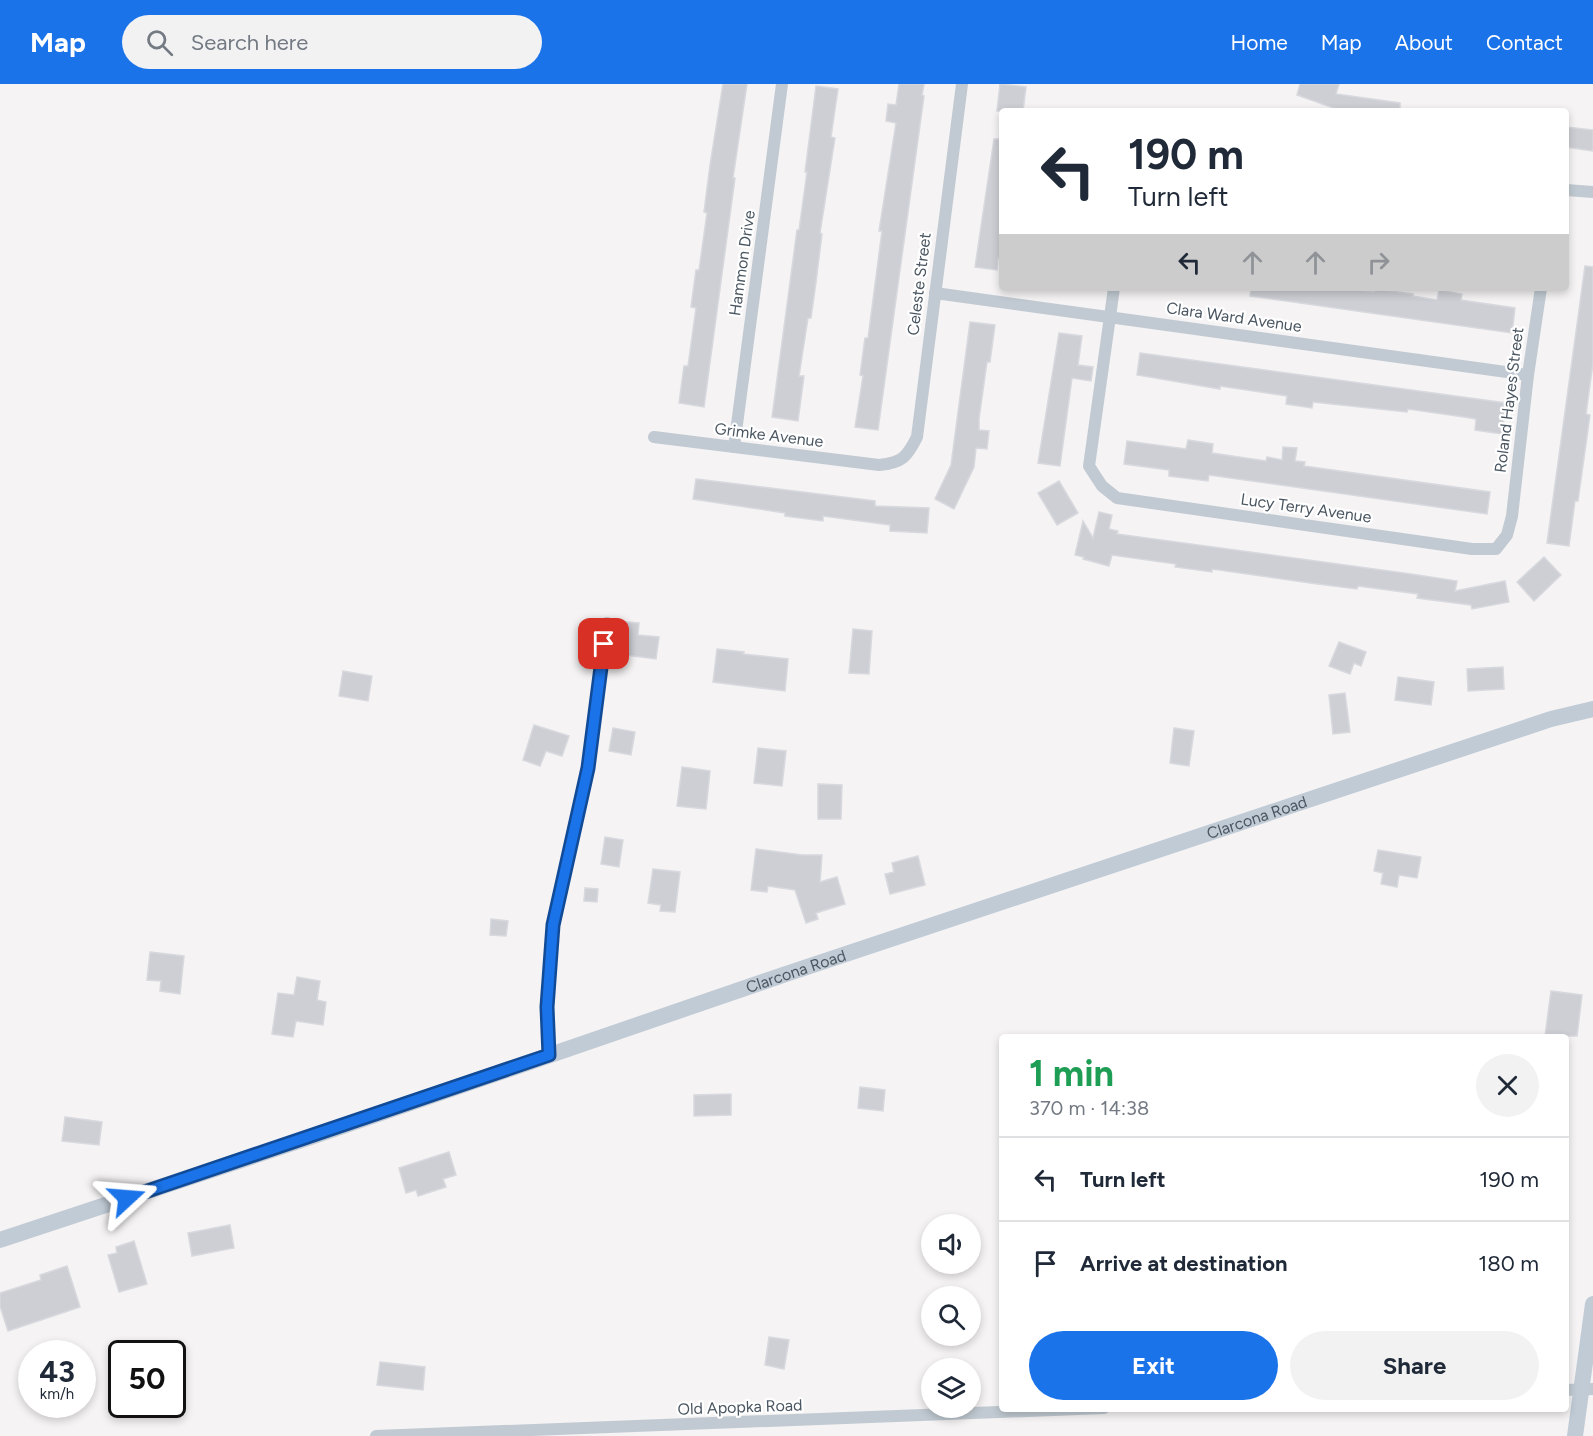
<!DOCTYPE html>
<meta charset="utf-8">
<style>
body{margin:0;font-family:Figtree,sans-serif;background:#f2f2f3;color:#1f2937;height:100vh;display:flex;flex-direction:column;font-size:22px;white-space:nowrap}
*{box-sizing:border-box;margin:0}
p{font-size:20px;color:#747a83}
.icon{flex:none;width:33px;height:33px;fill:none;stroke:currentColor;stroke-width:2;stroke-linecap:round;stroke-linejoin:round}
.map{position:relative;flex:1;overflow:hidden}
.drawer{position:absolute;left:999px;top:950px;width:570px;height:378px;display:flex;flex-direction:column;background:#fff;border-radius:6px;box-shadow:0 3px 9px #0003}
.drawer>*{flex:none}
.guide{position:absolute;left:999px;top:24px;width:570px;height:183px;border-radius:6px;box-shadow:0 3px 9px #0003;background:#fff;color:#1f2937;overflow:hidden}
.buttons{position:absolute;left:921px;top:1130px;display:grid;gap:12px}
.buttons a{display:grid;place-items:center;width:60px;height:60px;border-radius:50%;background:#fff;box-shadow:0 3px 9px #0003;font-size:30px}
.speed{position:absolute;left:18px;top:1256px;display:flex;gap:12px;font-size:30px;font-weight:700;text-align:center}
.speed>*{display:grid;place-content:center;width:78px;height:78px;border-radius:50%;background:#fff;box-shadow:0 3px 9px #0003;line-height:1}
.speed small{font-size:15px;font-weight:400}
.speed .limit{border:3px solid #111;border-radius:9px;background:#fff;color:#111}
.pin{position:absolute;display:grid;place-items:center;width:51px;height:51px;color:#fff;margin:-26px;border-radius:12px;box-shadow:0 3px 9px #0006}
.me{position:absolute;width:66px;margin:-33px;rotate:71deg;stroke-linejoin:round;filter:drop-shadow(0 0 4px #0008)}
.turn{display:flex;align-items:center;gap:21px;height:126px;padding:0 30px;font-size:27px}
.turn .icon{width:78px;height:78px;stroke-width:2.5}
.turn b{display:block;font-size:42px;line-height:51px}
.lanes{display:flex;align-items:center;height:57px;padding:0 30px;background:#0003;justify-content:center;gap:30px;direction:ltr}
.lanes .off{opacity:.35}
.round{display:grid;place-items:center;flex:none;width:63px;height:63px;border-radius:32px;background:#f2f2f3}
.summary{display:flex;align-items:center;justify-content:space-between;height:102px;padding:0 30px}
h1{font-size:36px;font-weight:700;line-height:45px;color:#1e9e55}
.cta{display:flex;gap:12px;margin-top:auto;padding:12px 30px}
.cta a{flex:1;height:69px;border-radius:36px;background:#1a73e8;color:#fff;font-size:24px;font-weight:700;line-height:69px;text-align:center}
.cta a+a{background:#f2f2f3;color:#1f2937}
ul{padding:0;list-style:none}
li{display:flex;align-items:center;gap:18px;height:84px;padding:0 30px;border-top:2px solid #e0e1e3}
li div{flex:1}
li b{display:block;font-size:22px}
li em{font-style:normal}
header{display:flex;align-items:center;gap:36px;box-sizing:border-box;height:84px;padding:0 30px;background:#1a73e8;color:#fff}
header strong{font-size:28px}
nav{display:flex;gap:33px;margin-inline-start:auto;font-size:21px}
.search{width:420px;height:54px;background:#f2f2f3;display:flex;align-items:center;gap:15px;box-sizing:border-box;padding:0 21px;border-radius:33px;color:#747a83;font-size:22px}
.map>svg:first-child{display:block}
.building{fill:#cdcfd5;stroke:#d7d9de;stroke-width:1.5}
.lines{fill:none;stroke-linecap:round;stroke-linejoin:round}
.street{stroke:#c1cad2;stroke-width:12}
.secondary{stroke:#c1cbd6;stroke-width:16}
.route-casing{stroke:#114b97;stroke-width:15}
.route{stroke:#1a73e8;stroke-width:10}
.labels{text-anchor:middle;dominant-baseline:central;stroke-width:4.5;stroke-linejoin:round;paint-order:stroke}
.street-label{font-size:16px;fill:#4a5661;stroke:#fff}
</style>
<header>
<strong>Map</strong>
<div class="search"><svg class="icon" aria-label="search" viewBox="0 0 24 24"><circle cx="10" cy="10" r="6"/><path d="M15 15l6 6"/></svg>Search here</div>
<nav><a>Home</a><a>Map</a><a>About</a><a>Contact</a></nav>
</header>
<div class="map">
<svg width="1593" height="1352" viewBox="0 0 1593 1352">
<rect width="100%" height="100%" fill="#f5f3f3"/>
<g class="building">
<path d="M723,0H747L733,94H735L704,323L679,319L684,282H688L696,224L691,223L696,186H699L707,129L704,128L710,81Z"/>
<path d="M899,0H924L922,11L924,12L878,346L855,343L863,292L860,291L865,254H868L882,147H879L896,39L886,37L888,20L896,21Z"/>
<path d="M1000,0L1026,3L1023,27H997Z"/>
<path d="M1300,0H1339L1336,10L1400,19V27H1342L1297,11Z"/>
<path d="M816,2L838,5L831,53L835,54L820,149L822,150L816,198L811,234H808L799,292H804L798,337L772,333L797,146H799L807,88H805Z"/>
<path d="M1566,43L1593,46V67L1566,63Z"/>
<path d="M994,55H1002V145L1000,161H1002V175L998,174L997,186L975,183Z"/>
<path d="M1585,182L1593,183V279L1586,330L1590,331L1578,417H1575L1569,462L1547,459Z"/>
<path d="M1251,204H1345L1374,208L1375,205L1413,210V212L1437,216L1439,206L1462,210L1461,216L1515,224L1512,249L1250,212Z"/>
<path d="M970,238L995,241L990,278H987L979,335V346L989,347L987,365L976,364L974,383L954,425L935,415L951,381Z"/>
<path d="M1059,249L1082,252L1078,281L1093,283L1091,297L1072,294L1060,382L1038,379Z"/>
<path d="M1140,269L1506,319L1502,350L1475,346L1476,335L1464,333L1408,325L1407,328L1313,318L1312,324L1286,320L1287,312L1220,302V305L1137,291Z"/>
<path d="M1188,356L1213,360L1212,369L1266,377L1267,373L1282,376L1283,363L1297,364L1295,377L1305,378L1304,382L1490,408L1487,430L1209,391L1208,397L1169,392V386L1124,380L1127,357L1186,365Z"/>
<path d="M696,395L875,417V422L929,424L927,449L890,447V441L823,432V437L785,432V429L693,415Z"/>
<path d="M1059,397L1078,429L1057,441L1038,409Z"/>
<path d="M1099,428L1112,431L1109,445L1118,447L1117,450L1411,490L1457,497L1455,507L1505,497L1509,518L1472,525L1471,521L1417,514L1418,510L1358,502L1357,505L1310,499L1212,485V488L1175,483L1176,480L1112,471L1109,482L1083,475L1084,473L1075,471L1083,437L1093,454Z"/>
<path d="M1544,473L1561,491L1534,517L1517,498Z"/>
<path d="M625,538L639,539L638,551L659,553L656,575L626,571L629,550H623Z"/>
<path d="M853,545L872,547L869,590L849,589Z"/>
<path d="M1339,558L1366,568L1361,582L1354,579L1350,590L1329,582Z"/>
<path d="M717,565L744,568L743,570L788,575L785,607L713,598Z"/>
<path d="M1503,583L1504,605L1468,607L1467,585Z"/>
<path d="M343,587L372,592L368,617L339,612Z"/>
<path d="M1398,593L1434,598L1431,621L1395,616Z"/>
<path d="M1345,609L1350,648L1333,650L1329,611Z"/>
<path d="M534,641L569,652L562,672L546,667L540,682L523,676Z"/>
<path d="M613,644L635,648L631,671L609,667Z"/>
<path d="M1174,644L1194,647L1189,682L1170,679Z"/>
<path d="M758,664L786,667L782,702L754,699Z"/>
<path d="M682,683L710,687L706,725L677,722Z"/>
<path d="M818,700L842,701L841,735H818Z"/>
<path d="M605,753L623,756L619,783L601,780Z"/>
<path d="M756,765L802,771H822L820,798L837,793L845,820L816,829L818,835L806,839L795,806L768,802L767,808L751,806Z"/>
<path d="M1378,766L1421,773L1417,794L1399,791L1397,803L1381,800L1383,789L1374,787Z"/>
<path d="M918,772L925,801L890,810L885,790L894,788L892,779Z"/>
<path d="M653,785L680,788L675,828L660,827L661,821L648,819Z"/>
<path d="M585,804L598,805L597,818L584,817Z"/>
<path d="M491,835L508,837L506,852L490,851Z"/>
<path d="M150,868L184,872L180,910L160,907L161,897L147,896Z"/>
<path d="M297,893L320,897L317,916L326,918L323,941L296,937L293,953L272,950L278,909L294,911Z"/>
<path d="M1551,907L1582,911L1577,952H1545Z"/>
<path d="M860,1003L885,1006L883,1027L858,1024Z"/>
<path d="M731,1010V1031L694,1032V1011Z"/>
<path d="M65,1033L102,1038L99,1061L62,1057Z"/>
<path d="M449,1068L456,1091L443,1095L446,1103L418,1112L416,1106L406,1109L399,1084Z"/>
<path d="M230,1141L234,1164L192,1172L188,1149Z"/>
<path d="M134,1157L147,1200L119,1208L108,1171L117,1169L116,1163Z"/>
<path d="M67,1182L80,1223L8,1247L0,1222V1209L41,1196L40,1191Z"/>
<path d="M769,1253L789,1256L784,1285L765,1281Z"/>
<path d="M380,1278L425,1283L423,1306L377,1301Z"/>
</g>
<g class="lines">
<g class="street">
<path d="M1566,106L1593,108"/>
<path d="M1114,204L1089,382L1102,402L1117,414L1472,465H1496L1507,451L1512,432L1528,291L1541,204"/>
<path d="M935,209L1528,291"/>
<path d="M654,353L879,381C902,379 907,373 917,353L962,0"/>
<path d="M734,363L782,0"/>
<path d="M549,971L547,923L553,841L588,684L607,539"/>
<path d="M1566,1306L1593,1305"/>
<path d="M376,1352L1104,1324"/>
</g>
<g class="secondary">
<path id="s1" d="M0,1156L317,1051L783,891L1551,635L1593,625"/>
<path d="M1575,1352L1593,1220"/>
</g>
</g>
<g class="lines">
<g class="route-casing">
<path id="route" d="M127,1114L549,971L547,923L553,841L588,684L604,560"/>
</g>
<use href="#route" class="route"/>
</g>
<g class="labels">
<g class="street-label">
<text transform="translate(742 179) rotate(-82)">Hammon Drive</text>
<text transform="translate(919 200) rotate(-83)">Celeste Street</text>
<text transform="translate(1234 233) rotate(8)">Clara Ward Avenue</text>
<text transform="translate(1509 316) rotate(-83)">Roland Hayes Street</text>
<text transform="translate(769 351) rotate(7)">Grimke Avenue</text>
<text transform="translate(1306 424) rotate(8)">Lucy Terry Avenue</text>
<text stroke="none"><textPath href="#s1" startOffset="1326">Clarcona Road</textPath></text>
<text stroke="none"><textPath href="#s1" startOffset="840">Clarcona Road</textPath></text>
<text transform="translate(740 1323) rotate(-2)">Old Apopka Road</text>
</g>
</g>
</svg>
<div class="buttons">
<a><svg class="icon" aria-label="sound" viewBox="0 0 24 24"><path d="M4 9h4l5-4v14l-5-4H4zM17 9q2 3 0 6"/></svg></a>
<a><svg class="icon" aria-label="search" viewBox="0 0 24 24"><circle cx="10" cy="10" r="6"/><path d="M15 15l6 6"/></svg></a>
<a><svg class="icon" aria-label="layers" viewBox="0 0 24 24"><path d="M12 4l9 5-9 5-9-5zM3 14l9 5 9-5"/></svg></a>
</div>
<div class="speed"><div>43<small>km/h</small></div><div class="limit">50</div></div>
<div class="pin" style="left:604px;top:560px;background:#d93025"><svg class="icon" aria-label="arrive" viewBox="0 0 24 24"><path d="M6 21V4h12l-3 4 3 4H6"/></svg></div>
<svg class="me" style="left:127px;top:1114px" viewBox="-20 -20 40 40"><path d="M0-17L14 15 0 8-14 15z" fill="#1a73e8" stroke="#fff" stroke-width="4"/></svg>
<div class="guide">
<div class="turn"><svg class="icon" aria-label="left" viewBox="0 0 24 24"><path d="M17 20v-9H6M10 6l-5 5 5 5"/></svg><div><b>190 m</b>Turn left</div></div>
<div class="lanes"><svg class="icon" aria-label="left" viewBox="0 0 24 24"><path d="M17 20v-9H6M10 6l-5 5 5 5"/></svg><svg class="icon off" aria-label="ahead" viewBox="0 0 24 24"><path d="M12 20V5M6 11l6-6 6 6"/></svg><svg class="icon off" aria-label="ahead" viewBox="0 0 24 24"><path d="M12 20V5M6 11l6-6 6 6"/></svg><svg class="icon off" aria-label="right" viewBox="0 0 24 24"><path d="M7 20v-9h11M14 6l5 5-5 5"/></svg></div>
</div>
<section class="drawer">
<div class="summary"><div><h1>1 min</h1><p>370 m · 14:38</p></div><a class="round"><svg class="icon" aria-label="close" viewBox="0 0 24 24"><path d="M6 6l12 12M18 6L6 18"/></svg></a></div>
<ul>
<li><svg class="icon" aria-label="left" viewBox="0 0 24 24"><path d="M17 20v-9H6M10 6l-5 5 5 5"/></svg><div><b>Turn left</b></div><em>190 m</em></li>
<li><svg class="icon" aria-label="arrive" viewBox="0 0 24 24"><path d="M6 21V4h12l-3 4 3 4H6"/></svg><div><b>Arrive at destination</b></div><em>180 m</em></li>
</ul>
<div class="cta"><a>Exit</a><a>Share</a></div>
</section>
</div>
